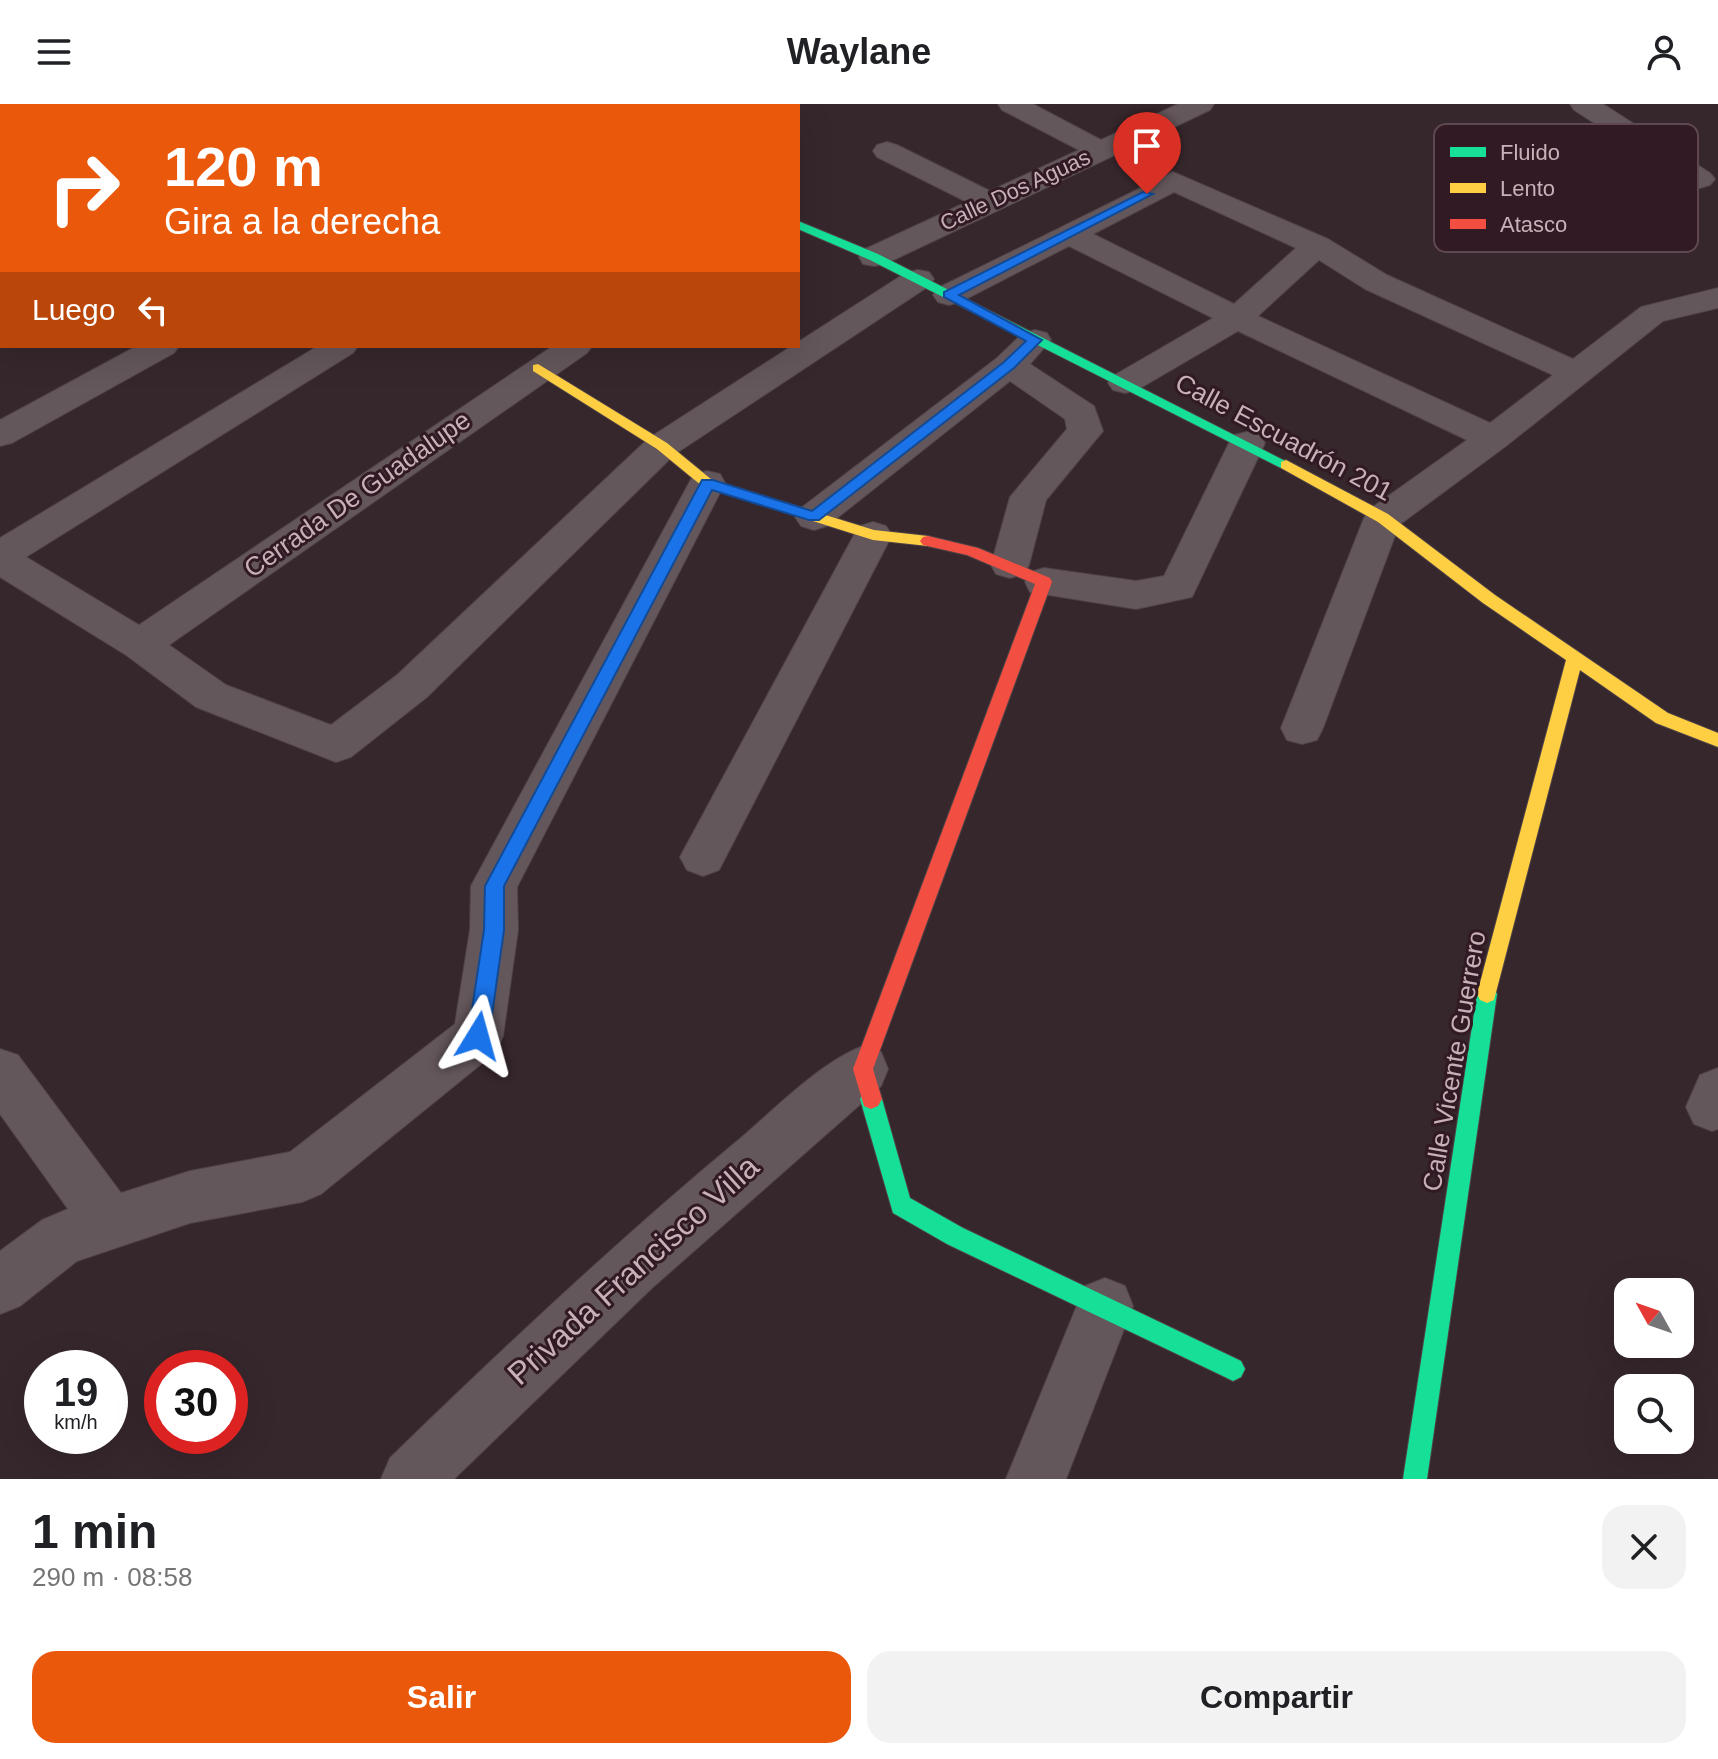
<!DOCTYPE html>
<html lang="es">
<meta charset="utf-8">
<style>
body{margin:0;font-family:Helvetica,sans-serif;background:#f2f2f2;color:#202124;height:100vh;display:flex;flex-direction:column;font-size:30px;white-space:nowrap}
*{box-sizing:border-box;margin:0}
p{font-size:26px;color:#757577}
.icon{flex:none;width:44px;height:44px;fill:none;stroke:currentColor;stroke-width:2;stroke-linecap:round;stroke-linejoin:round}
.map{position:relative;height:1375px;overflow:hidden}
.details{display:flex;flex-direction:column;background:#fff;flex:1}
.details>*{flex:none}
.top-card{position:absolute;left:0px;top:0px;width:800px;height:244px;box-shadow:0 8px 32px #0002;background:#ea580c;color:#fff;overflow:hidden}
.needle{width:52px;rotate:310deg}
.buttons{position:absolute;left:1614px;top:1174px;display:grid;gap:16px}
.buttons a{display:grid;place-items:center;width:80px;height:80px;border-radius:16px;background:#fff;box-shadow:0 8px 32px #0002;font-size:40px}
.speed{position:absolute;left:24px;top:1246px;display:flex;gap:16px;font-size:40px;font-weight:700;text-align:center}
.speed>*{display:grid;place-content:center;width:104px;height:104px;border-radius:50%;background:#fff;box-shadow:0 8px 32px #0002;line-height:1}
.speed small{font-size:20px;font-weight:400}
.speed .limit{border:12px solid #d22;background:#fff;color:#111}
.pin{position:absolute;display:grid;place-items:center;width:68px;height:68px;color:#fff;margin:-82px -34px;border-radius:50% 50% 50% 0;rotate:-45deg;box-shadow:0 0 8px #0007}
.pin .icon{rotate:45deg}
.me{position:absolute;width:88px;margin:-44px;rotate:8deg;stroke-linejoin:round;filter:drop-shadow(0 0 6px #0008)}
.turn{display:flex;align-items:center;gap:28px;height:168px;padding:0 32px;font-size:36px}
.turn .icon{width:104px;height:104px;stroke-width:2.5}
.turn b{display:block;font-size:56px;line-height:68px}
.then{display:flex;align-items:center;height:76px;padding:0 32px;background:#0003;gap:16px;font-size:30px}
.round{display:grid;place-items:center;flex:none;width:84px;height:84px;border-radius:24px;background:#f2f2f2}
.head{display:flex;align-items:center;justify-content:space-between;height:136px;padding:0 32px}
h1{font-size:48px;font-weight:700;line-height:60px}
.button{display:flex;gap:16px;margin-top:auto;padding:16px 32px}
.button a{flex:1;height:92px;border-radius:24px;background:#ea580c;color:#fff;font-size:32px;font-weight:700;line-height:92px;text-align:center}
.button a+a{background:#f2f2f2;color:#202124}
header{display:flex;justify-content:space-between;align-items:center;height:104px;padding:0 32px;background:#fff;font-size:36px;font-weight:700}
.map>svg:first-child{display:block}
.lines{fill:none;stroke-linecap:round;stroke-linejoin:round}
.street-casing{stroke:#4f4347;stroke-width:2}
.fast-casing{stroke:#4f4347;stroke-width:2}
.slow-casing{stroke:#4f4347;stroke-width:2}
.jam-casing{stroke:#4f4347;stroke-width:2}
.street{fill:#64575b;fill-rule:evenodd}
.fast{fill:#16e098;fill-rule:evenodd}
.slow{fill:#ffcf43;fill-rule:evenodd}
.jam{fill:#f24e42;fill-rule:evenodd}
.route{fill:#1a73e8;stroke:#114b97;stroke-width:2}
.labels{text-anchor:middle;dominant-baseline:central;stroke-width:6;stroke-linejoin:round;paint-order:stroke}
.far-street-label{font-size:22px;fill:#c8b0b8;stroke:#311a23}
.street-label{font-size:26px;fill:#c8b0b8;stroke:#311a23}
.near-street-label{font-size:32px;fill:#c8b0b8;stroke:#311a23}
.key{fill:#311a23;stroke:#5e4750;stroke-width:2}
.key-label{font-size:22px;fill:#c8b0b8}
</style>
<header><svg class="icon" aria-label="menu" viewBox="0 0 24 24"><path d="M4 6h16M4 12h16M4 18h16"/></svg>Waylane<svg class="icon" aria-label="person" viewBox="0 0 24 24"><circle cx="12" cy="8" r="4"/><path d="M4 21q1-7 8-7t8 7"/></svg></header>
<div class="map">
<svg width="1718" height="1375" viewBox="0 0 1718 1375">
<rect width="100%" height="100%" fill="#36272c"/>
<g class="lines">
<g class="street-casing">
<g id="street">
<path d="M0,0H15L2,2L1,8Z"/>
<path d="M207,0H239L205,2Z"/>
<path d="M425,0H457L423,2Z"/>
<path d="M998,0H1033L1101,36L1178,0H1214L1210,6L885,160L874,162L863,160L859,153L863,146L967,98L877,53L873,47L877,41L887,38L897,41L990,87L1079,46L1002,6Z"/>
<path d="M1570,0H1603L1710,69L1715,75L1710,81L1700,84L1690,81L1574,6Z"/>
<rect x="0" y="62" width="2" height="18"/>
<path d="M1173,68L1328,135L1387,171L1573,255L1641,203L1718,184V204L1663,217L1506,342L1399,421L1323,624L1317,636L1302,640L1287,636L1281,624L1364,414L1370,405L1467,336L1238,227L1137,286L1125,289L1113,286L1108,279L1113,272L1213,214L1069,142L960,198L949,201L938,198L933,191L938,184ZM1174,88L1296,144L1234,200L1093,130ZM1319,156L1365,185L1553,271L1490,319L1258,212Z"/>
<path d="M918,166L929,168L934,175L929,182L675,350L427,593L351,653L336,658L196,603L126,551L0,473V434L318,242H358L353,249L26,453L139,521L553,242H592L587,249L169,541L226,581L331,621L397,571L649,334L792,242H798V238L907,168Z"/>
<path d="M1035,226L1047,229L1051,236L1030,260L1094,302L1103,327L1046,396L1029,461L1024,470L1010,474L996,470L991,461L1010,393L1067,325L1065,315L1010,277L827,422L814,426L801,422L795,413L801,404L997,254L1023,229Z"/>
<path d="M137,242H179L174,249L12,339L0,342V316Z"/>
<path d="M1247,328L1260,331L1265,339L1192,493L1136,505L1030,488L1025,478L1030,468L1044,464L1136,477L1164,472L1229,339L1234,331Z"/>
<path d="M707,367L720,370L725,379L517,783L518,826L503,932L496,948L321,1090L302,1098L190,1119L77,1157L20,1202L0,1210V1147L42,1116L68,1105L0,1010V945L18,951L121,1089L190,1067L290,1048L455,920L470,826L471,782L689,379L694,370Z"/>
<path d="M873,418L886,422L892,431L719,766L703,772L687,766L680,753L687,740L854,431L860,422Z"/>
<path d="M863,942L881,948L888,965L881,982L652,1184L454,1375H381L390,1354C504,1243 620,1134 742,1033C777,1003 821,958 863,942Z"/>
<path d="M1718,964V1025L1712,1027L1694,1020L1686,1003L1700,971Z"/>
<path d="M1105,1174L1125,1182L1133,1202L1066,1375H1006L1085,1182Z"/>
</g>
</g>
<g class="fast-casing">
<g id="fast">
<path d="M529,0H542L544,2H531Z"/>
<path d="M798,117L878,150L1293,361L1291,364H1281L870,156L798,125Z"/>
<path d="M1487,881L1494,884L1497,890L1427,1375H1403L1477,890L1480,884Z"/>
<path d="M871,985L878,988L882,995L910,1094L963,1124L1241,1257L1245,1265L1241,1273L1233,1277L1225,1273L947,1140L893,1109L860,995L864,988Z"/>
</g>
</g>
<g class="slow-casing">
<g id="slow">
<path d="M538,260L667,339L712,376L874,426L928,432L936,437L928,442L873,436L702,382L657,345L533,267V261Z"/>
<path d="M1286,356L1388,410L1495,491L1668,609L1718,629V643L1656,619L1580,566L1494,896L1487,899L1480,896L1477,890L1566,556L1483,499L1378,418L1281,364V358Z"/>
</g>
</g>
<g class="jam-casing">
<path id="jam" d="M928,432L978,444L1050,474L1052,478L873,965L882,995L878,1002L871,1005L864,1002L853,965L1035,480L967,451L923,441L920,437L923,433Z"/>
</g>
<use href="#street" class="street"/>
<use href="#fast" class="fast"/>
<use href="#slow" class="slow"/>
<use href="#jam" class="jam"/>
</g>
<path class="route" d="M1143,88L1153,90L959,191L1042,236L1014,264L819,416H809L712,386L504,782V826L489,932L486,939L478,942L471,939L468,932L484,826L485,782L702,376H713L812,407L1004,258L1026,237L944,193V188Z"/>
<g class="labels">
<g class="far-street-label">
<text transform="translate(1015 86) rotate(-25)">Calle Dos Aguas</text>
</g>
<g class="street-label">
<text transform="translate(1284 333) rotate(28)">Calle Escuadrón 201</text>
<text transform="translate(357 390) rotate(-35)">Cerrada De Guadalupe</text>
<text transform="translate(1454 957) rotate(-80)">Calle Vicente Guerrero</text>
</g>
<g class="near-street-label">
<text transform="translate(633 1166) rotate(-42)">Privada Francisco Villa</text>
</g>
</g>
<rect x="1434" y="20" width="264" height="128" rx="12" class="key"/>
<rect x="1450" y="43" width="36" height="10" fill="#16e098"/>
<rect x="1450" y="79" width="36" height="10" fill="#ffcf43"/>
<rect x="1450" y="115" width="36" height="10" fill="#f24e42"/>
<g class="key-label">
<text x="1500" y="56">Fluido</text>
<text x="1500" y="92">Lento</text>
<text x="1500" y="128">Atasco</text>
</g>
</svg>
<div class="buttons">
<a><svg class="needle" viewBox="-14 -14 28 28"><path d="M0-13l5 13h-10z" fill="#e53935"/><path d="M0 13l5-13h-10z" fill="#757577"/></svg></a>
<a><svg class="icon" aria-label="search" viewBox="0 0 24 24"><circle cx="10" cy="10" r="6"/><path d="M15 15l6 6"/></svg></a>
</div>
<div class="speed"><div>19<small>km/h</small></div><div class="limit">30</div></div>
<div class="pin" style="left:1147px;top:90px;background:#d93025"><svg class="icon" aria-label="arrive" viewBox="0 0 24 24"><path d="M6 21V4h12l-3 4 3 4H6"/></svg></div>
<svg class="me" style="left:478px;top:932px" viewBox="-20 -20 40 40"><path d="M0-17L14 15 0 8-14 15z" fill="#1a73e8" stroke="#fff" stroke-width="4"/></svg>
<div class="top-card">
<div class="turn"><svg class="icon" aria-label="right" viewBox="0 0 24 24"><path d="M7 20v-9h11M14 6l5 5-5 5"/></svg><div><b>120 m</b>Gira a la derecha</div></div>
<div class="then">Luego<svg class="icon" aria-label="left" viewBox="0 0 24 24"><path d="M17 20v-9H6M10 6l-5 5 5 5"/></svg></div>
</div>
</div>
<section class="details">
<div class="head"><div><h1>1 min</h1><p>290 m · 08:58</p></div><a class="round"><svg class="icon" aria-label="close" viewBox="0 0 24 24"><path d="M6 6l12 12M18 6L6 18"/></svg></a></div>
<div class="button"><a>Salir</a><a>Compartir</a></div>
</section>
